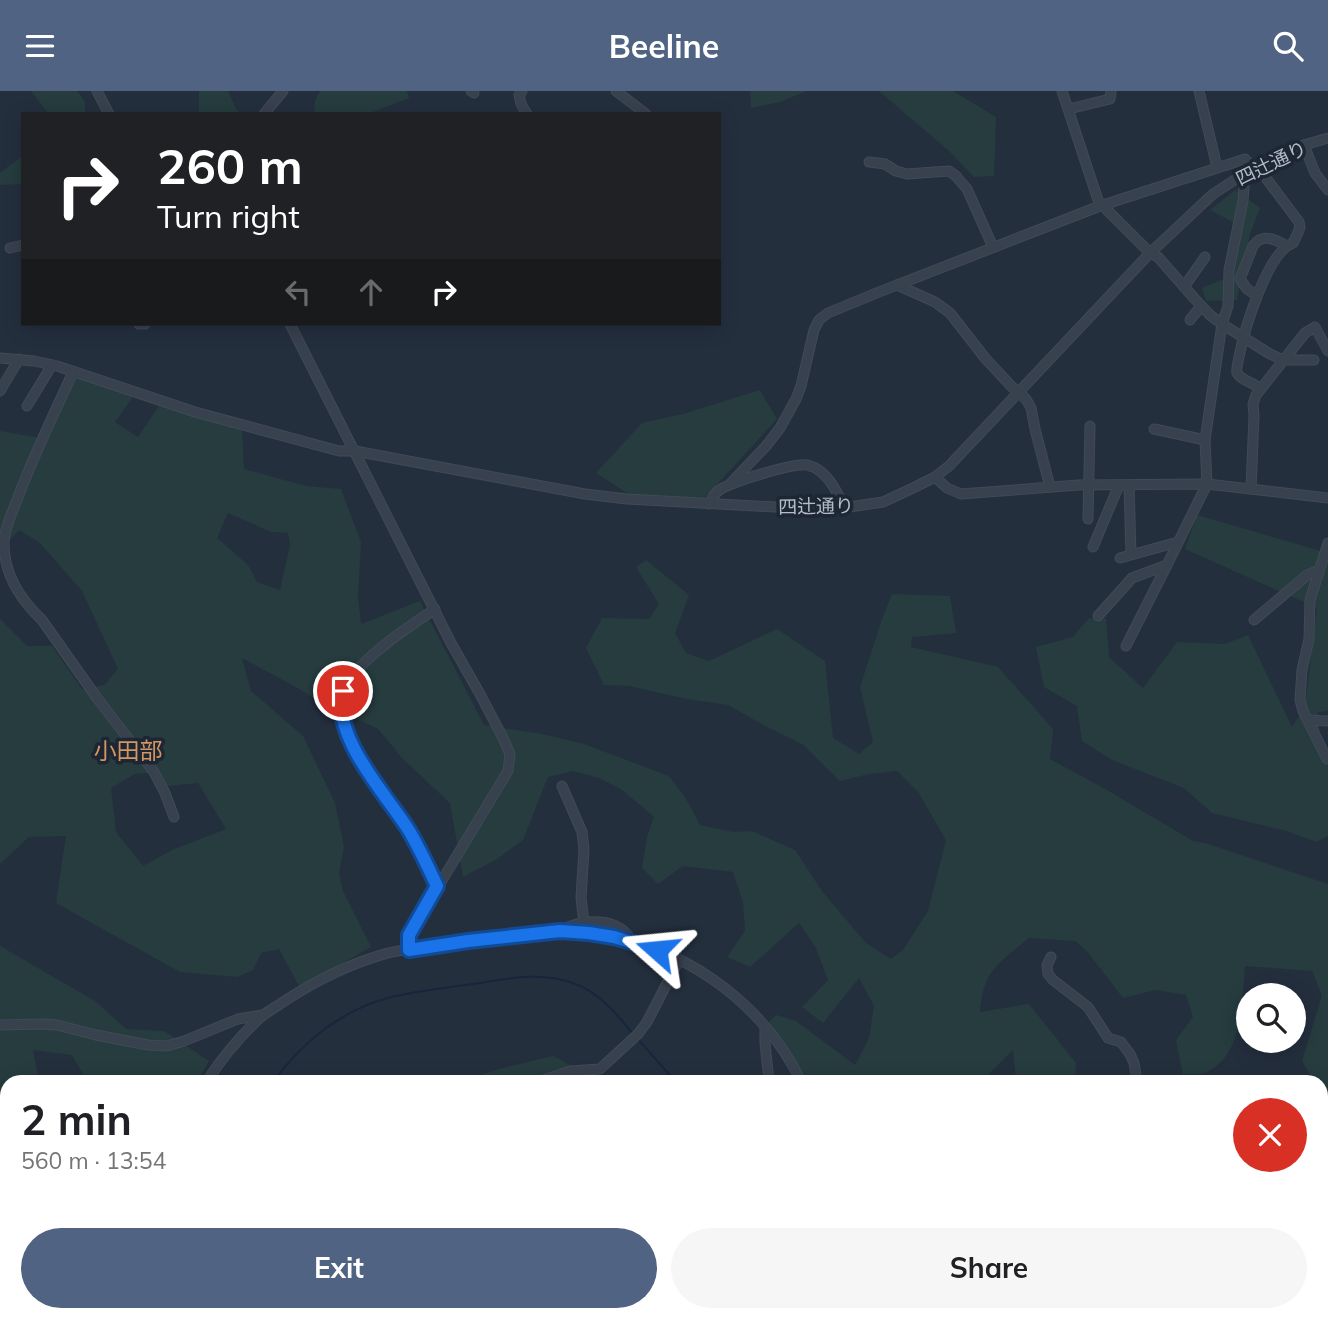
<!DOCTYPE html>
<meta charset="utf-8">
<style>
body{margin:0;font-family:Mulish,"Noto Sans JP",sans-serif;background:#f6f6f6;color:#202124;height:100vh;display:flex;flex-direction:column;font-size:26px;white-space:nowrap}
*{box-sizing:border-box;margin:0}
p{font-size:23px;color:#757577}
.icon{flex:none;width:38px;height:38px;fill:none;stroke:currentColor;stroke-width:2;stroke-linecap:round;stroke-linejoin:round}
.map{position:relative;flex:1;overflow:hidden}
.drawer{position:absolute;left:0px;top:984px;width:1328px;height:247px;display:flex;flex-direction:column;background:#fff;border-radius:21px 21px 0 0;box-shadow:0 4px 18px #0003}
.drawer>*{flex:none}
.top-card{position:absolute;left:21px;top:21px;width:700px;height:214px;border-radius:0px;box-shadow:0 4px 18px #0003;background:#202124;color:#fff;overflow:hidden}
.buttons{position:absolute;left:1236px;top:892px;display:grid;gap:14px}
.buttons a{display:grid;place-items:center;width:70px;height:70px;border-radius:50%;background:#fff;box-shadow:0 4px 18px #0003;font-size:35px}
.pin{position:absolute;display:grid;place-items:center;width:60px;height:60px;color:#fff;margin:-30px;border:4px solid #fff;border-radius:50%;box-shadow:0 2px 7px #0007}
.me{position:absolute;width:77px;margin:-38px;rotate:288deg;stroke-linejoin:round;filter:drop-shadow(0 0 5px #0008)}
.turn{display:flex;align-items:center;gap:24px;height:147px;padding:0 21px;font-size:32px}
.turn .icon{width:91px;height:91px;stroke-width:2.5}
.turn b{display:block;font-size:49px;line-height:60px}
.lanes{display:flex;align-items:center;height:66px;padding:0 21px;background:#0003;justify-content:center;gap:35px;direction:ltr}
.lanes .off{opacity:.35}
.round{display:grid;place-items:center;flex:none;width:74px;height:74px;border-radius:37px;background:#f6f6f6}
.headline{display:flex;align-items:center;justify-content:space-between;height:119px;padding:0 21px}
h1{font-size:42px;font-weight:700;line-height:52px}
.button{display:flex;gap:14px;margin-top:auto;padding:14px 21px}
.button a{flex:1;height:80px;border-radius:42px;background:#506383;color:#fff;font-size:28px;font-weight:700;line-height:80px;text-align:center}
.button a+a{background:#f6f6f6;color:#202124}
header{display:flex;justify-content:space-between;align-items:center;height:91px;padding:0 21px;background:#506383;color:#fff;font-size:32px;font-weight:700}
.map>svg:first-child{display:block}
.green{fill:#263c3f;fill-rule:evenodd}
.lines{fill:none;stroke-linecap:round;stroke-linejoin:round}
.stream{stroke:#17263c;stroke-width:2}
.minor-casing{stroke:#414a57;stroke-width:11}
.minor{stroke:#38414e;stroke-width:9}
.route-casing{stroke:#114b97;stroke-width:18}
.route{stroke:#1a73e8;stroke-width:12}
.labels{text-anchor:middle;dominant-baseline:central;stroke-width:7;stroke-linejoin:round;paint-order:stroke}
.street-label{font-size:19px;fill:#b4bcc9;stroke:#1d2633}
.quarter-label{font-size:23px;fill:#d59563;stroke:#1d2633}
</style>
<header><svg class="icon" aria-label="menu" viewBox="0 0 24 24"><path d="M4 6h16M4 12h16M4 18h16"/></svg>Beeline<svg class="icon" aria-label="search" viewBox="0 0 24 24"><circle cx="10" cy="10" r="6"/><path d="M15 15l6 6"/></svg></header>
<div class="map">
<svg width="1328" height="1229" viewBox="0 0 1328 1229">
<rect width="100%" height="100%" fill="#242f3e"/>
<g class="green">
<path d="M31,0H77L85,11V23H49Z"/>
<path d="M199,0H228L236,18L241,23H199Z"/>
<path d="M320,0H407L409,7L368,23H314L315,10Z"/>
<path d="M750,0H807L780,11L751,17Z"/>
<path d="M879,0H953L996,26L994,85L974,86L949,60Z"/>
<path d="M23,64V93L0,94V82Z"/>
<path d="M1235,99L1260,117L1250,143L1237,209L1206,210L1202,197L1224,188L1234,170L1240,135L1210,119Z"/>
<path d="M76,287L135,303L115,331L138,346L161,312L242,339L244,378L306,395L341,398L361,451L358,506L361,533L420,510L484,634L542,643L584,653L669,685L685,706L700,734L733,741L752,740L795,759L822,800L866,852L891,868L903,859L928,820L946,749L918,701L897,680L869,683L840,690L802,653L763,634L728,614L687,608L629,595L604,594L586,557L602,527L649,528L659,513L636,476L646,469L689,504L675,542L686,562L709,570L777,538L825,570L833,647L859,663L873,651L860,596L882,528L892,503L950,505L956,542L912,546L911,556L998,576L1053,638L1050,668L1107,699L1193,750L1205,752L1328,793V1015L1321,1004V990H1314L1302,970L1322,904L1312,880L1245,875C1242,911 1243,966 1205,982C1199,984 1190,983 1183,984L1176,949L1193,926L1186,904L1155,899L1123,907L1086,859L1075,850L1029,847C999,872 983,879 980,921L1029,913L1076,972L1075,990H1016L1013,959L985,987L976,990H808L807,987L767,933L776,924L796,930L855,974L869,947L874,915L859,887L823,932L802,916L828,889L816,857L799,832L750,876L727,866L745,840L743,811L733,781L683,775L658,793L642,777L647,746L654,726L621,698L599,687L573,680L548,686L523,749L497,768L463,786L450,712L403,668L378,638L322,612L296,596L242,567L251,600L303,645L335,712L344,755L339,783L343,800L371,856L315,888L299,895L279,858L261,862L253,879L237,886L180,881L56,812L66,745L29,746L0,773V528L27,555H52L82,598L104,594L118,578L82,500L40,452L19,439L0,460V340L47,348ZM228,422L271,441L288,442L290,454L280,499L257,491L248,474L217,447ZM147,682L168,695L198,692L226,738L172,759L143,775L116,741L111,697L135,683Z"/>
<path d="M760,299L777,328L701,411L636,408L596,382L642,332L683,323Z"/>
<path d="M1197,424L1328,462V620L1318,621L1321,659L1328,658V745L1316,751L1287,740L1212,722L1184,697L1112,669L1082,650L1077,615L1044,596L1036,556L1073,546L1089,527L1101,529L1106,527L1109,566L1143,597L1177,551L1225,553L1248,544L1292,636L1305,616L1317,517L1185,458Z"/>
<path d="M0,855L95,910L126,938L164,940L209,970L198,990H87L72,964L33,959L39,990H7V1132H0Z"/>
<path d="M553,965L602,990H461L499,978Z"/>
<path d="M1321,1135L1328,1136V1229H1269L1265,1223H1321Z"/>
<path d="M243,1223H392L394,1229H241Z"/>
<path d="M542,1223H740L742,1229H543Z"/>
</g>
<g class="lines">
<g class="stream">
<path d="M637,947L675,990"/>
<path d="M274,990C301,952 342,919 388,907C415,900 445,897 473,893C506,888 539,880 573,892C599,901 616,922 633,943"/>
<path d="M885,1223L892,1229"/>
<path d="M158,1229L160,1223"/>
</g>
<g class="minor-casing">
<g id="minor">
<path d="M97,0L109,23"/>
<path d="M471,0L474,2"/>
<path d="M522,0L519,4L521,13L527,23"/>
<path d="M616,0L646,23"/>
<path d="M1062,0L1100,115"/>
<path d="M1199,0L1217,76"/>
<path d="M1069,18L1110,8L1111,0"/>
<path d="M264,23L283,0"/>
<path d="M1304,54L1315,82L1328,99"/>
<path d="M869,71L885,73L896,80L907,83L949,80L956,85L967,98L993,156"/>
<path d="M1104,113L1107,119L1150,162L1158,166L1194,207L1210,224L1222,233L1270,263L1283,269H1314"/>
<path d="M10,157L23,154"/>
<path d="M897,194L935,211L950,222L985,267L1011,295L1026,308L1031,317L1035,338L1050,396"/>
<path d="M1184,196L1205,166"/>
<path d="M1256,204L1247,198L1240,188L1253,155C1262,142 1274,148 1285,154"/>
<path d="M1190,229L1201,215"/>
<path d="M139,233H145"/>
<path d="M290,233L451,552L481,605L503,647L510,663L508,680L409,844V859"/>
<path d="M0,267L34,270L57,275L195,321L339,360H355L585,403L627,408L829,419L883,411L913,397L935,386L949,375L1150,162L1213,103L1253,77L1304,54L1328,47"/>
<path d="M73,281C54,323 33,365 17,409C12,422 5,436 4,450C3,482 20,508 42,529L97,607L154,681L165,702L174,726"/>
<path d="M1255,294C1250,291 1240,288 1237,282C1236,278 1238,271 1239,266C1244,240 1267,161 1293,152L1297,144L1300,136L1299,131L1257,75"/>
<path d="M0,300L19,268"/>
<path d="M27,315L52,274"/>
<path d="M1154,338L1205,349"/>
<path d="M935,386L947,397L961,403L1079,394L1207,393L1328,407"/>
<path d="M730,393L766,355L780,337L796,308L801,295L814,239L819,229L828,222L879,201L1100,115L1245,68L1253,77"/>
<path d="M1129,394L1131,463"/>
<path d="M1251,398L1254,325L1253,313L1256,304L1305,242L1315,236L1328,260"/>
<path d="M709,413C712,408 714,403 718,400C730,391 793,372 807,374C808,374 816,377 817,378C830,386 839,404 844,418"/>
<path d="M1088,428L1090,335"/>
<path d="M1093,456L1119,394"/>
<path d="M1120,467L1178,451"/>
<path d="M435,518C407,537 357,569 343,600C327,637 388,707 408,737C419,755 428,776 437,795"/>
<path d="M1098,525L1132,487L1167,474L1207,393L1205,349L1222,233L1228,215L1229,179L1243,110L1245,81"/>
<path d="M1254,529L1307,484L1319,479"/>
<path d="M1126,555L1167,474"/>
<path d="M1308,629L1328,630"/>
<path d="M1327,668L1303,620L1300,609L1302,579L1309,548L1310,509L1328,452"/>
<path d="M562,695L582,741L584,758L581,807L584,832"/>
<path d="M561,839C584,828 617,825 632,850"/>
<path d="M1051,866L1047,874L1048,883L1053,889L1088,916L1108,947L1121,951L1130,963L1134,972L1137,990"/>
<path d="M0,934L43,933L57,934L96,944L148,954L167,955L184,950L238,928L263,924"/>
<path d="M765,937V952L769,990"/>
<path d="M207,990C222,967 240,945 261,926C268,920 276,916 283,911C315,890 351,872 388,862C415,856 450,853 478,849C514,845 552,838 589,842C679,851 761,909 801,990"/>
<path d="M541,990L571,980L600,978L638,943L647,931L679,869"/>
<path d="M444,1223L447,1229"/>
<path d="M1012,1223L1014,1229"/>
<path d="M1037,1223L1054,1229"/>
<path d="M1116,1223L1122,1229"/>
<path d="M1185,1223L1188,1229"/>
<path d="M101,1229L103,1223"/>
</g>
</g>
<use href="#minor" class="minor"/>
</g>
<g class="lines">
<g class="route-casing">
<path id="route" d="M343,600C331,645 385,702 408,738C419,756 428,776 437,795L409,844V859L468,850L560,840L589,842L614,846L657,859"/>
</g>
<use href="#route" class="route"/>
</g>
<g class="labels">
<g class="street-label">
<text transform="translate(1271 72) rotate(-26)">四辻通り</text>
<text transform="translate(816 415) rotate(-1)">四辻通り</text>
</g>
<g class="quarter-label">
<text x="128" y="659">小田部</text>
</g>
</g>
</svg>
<div class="buttons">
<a><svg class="icon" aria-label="search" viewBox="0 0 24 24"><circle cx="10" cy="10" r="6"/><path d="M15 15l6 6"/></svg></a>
</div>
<div class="pin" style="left:343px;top:600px;background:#d93025"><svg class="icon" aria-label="arrive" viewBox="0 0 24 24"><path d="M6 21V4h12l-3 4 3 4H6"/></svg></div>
<svg class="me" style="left:657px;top:859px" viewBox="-20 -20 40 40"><path d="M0-17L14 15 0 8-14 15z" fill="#1a73e8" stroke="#fff" stroke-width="4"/></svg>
<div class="top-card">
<div class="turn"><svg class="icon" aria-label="right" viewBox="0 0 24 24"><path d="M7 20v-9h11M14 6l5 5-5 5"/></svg><div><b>260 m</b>Turn right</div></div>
<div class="lanes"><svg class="icon off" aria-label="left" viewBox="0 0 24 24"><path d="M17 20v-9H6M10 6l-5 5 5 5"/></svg><svg class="icon off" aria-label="ahead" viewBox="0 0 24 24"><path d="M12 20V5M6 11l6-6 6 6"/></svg><svg class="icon" aria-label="right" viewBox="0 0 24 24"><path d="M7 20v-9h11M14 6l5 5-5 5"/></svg></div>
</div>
<section class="drawer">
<div class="headline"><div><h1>2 min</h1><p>560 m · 13:54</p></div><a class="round" style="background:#d93025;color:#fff"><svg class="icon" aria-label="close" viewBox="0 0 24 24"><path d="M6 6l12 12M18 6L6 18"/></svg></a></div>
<div class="button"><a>Exit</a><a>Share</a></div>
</section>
</div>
